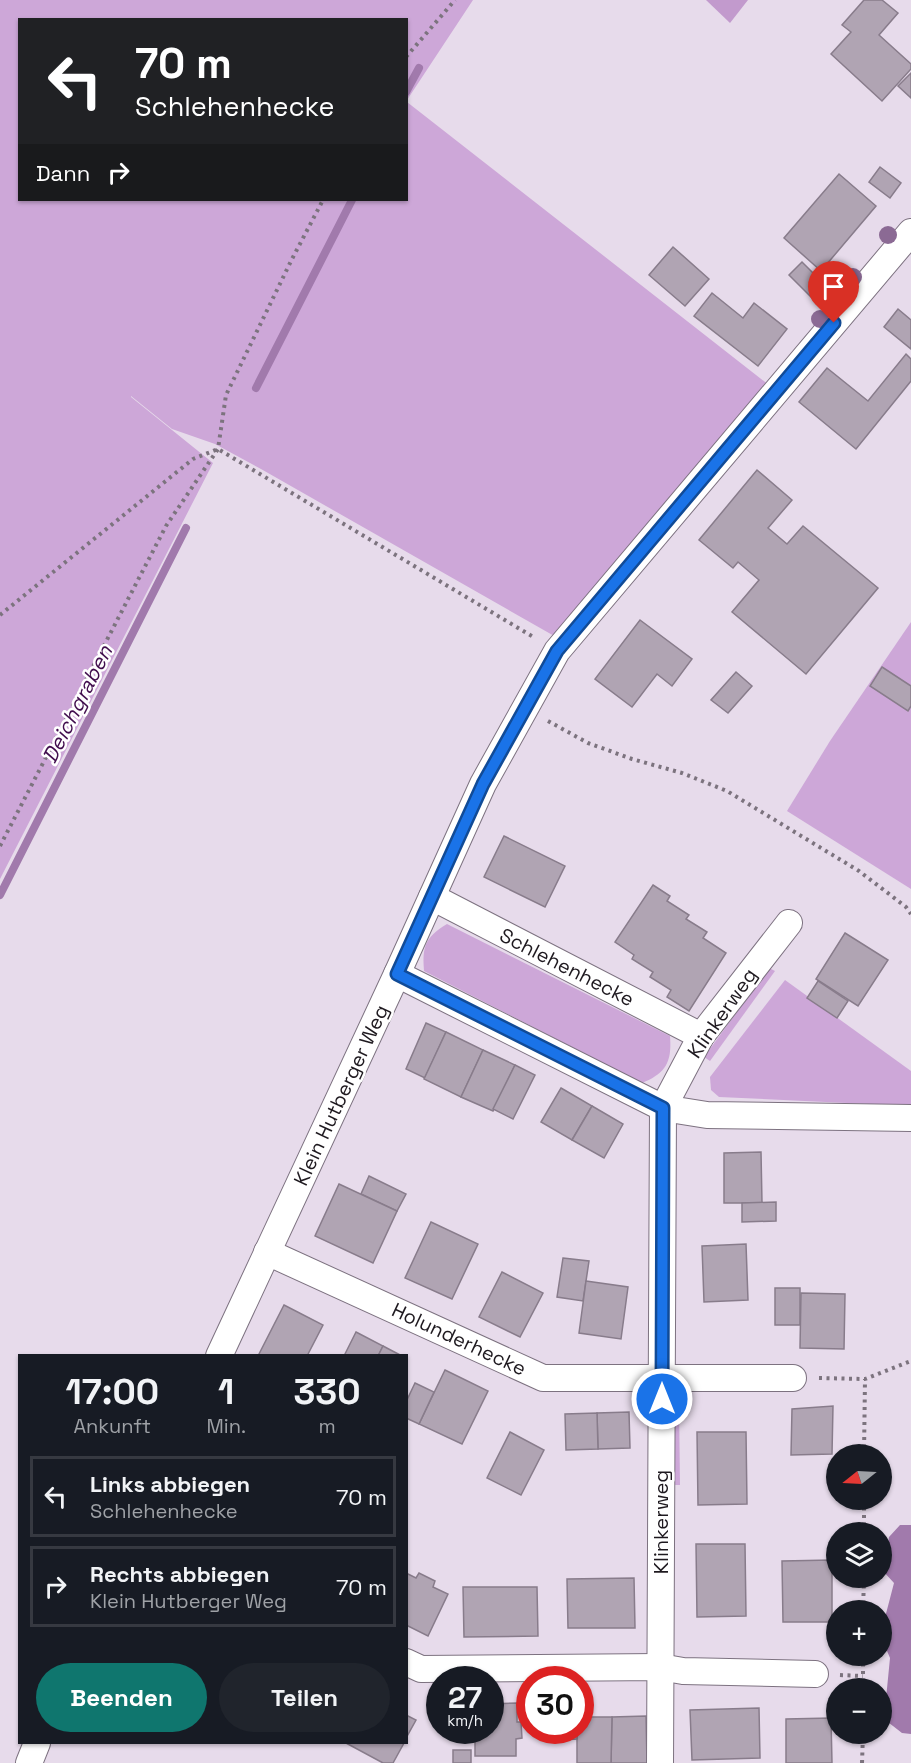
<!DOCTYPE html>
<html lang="de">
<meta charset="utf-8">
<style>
body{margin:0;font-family:"Space Grotesk",sans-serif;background:#20242c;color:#f1f3f6;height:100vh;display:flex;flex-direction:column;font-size:22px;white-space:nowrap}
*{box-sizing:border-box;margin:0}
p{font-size:20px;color:#9ea1a6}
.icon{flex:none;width:33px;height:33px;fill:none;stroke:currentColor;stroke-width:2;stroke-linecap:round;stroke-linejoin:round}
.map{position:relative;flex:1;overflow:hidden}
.side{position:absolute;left:18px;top:1354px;width:390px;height:390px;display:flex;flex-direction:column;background:#171b24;border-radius:0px;box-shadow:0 2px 4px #0004}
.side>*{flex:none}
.top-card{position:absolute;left:18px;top:18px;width:390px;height:183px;border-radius:0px;box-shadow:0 2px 4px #0004;background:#202124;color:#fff;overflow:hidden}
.needle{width:39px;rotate:252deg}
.buttons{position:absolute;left:826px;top:1444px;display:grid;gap:12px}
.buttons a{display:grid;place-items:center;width:66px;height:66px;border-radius:50%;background:#171b24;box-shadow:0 2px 4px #0004;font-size:30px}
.speed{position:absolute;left:426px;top:1666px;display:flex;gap:12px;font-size:30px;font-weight:700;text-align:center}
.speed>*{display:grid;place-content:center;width:78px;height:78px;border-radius:50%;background:#171b24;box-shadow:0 2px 4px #0004;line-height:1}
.speed small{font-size:15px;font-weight:400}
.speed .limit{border:9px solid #d22;background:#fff;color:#111}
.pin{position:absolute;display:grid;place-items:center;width:51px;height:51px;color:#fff;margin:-62px -26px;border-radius:50% 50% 50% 0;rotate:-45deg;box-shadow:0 0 6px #0007}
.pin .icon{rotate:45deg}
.me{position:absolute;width:66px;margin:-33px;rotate:0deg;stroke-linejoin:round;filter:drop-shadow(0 0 4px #0008)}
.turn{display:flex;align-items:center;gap:21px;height:126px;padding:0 18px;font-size:27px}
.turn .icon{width:78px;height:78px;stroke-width:2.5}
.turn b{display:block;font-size:42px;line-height:51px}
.then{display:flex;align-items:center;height:57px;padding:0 18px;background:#0003;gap:12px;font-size:22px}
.eta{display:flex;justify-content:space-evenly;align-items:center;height:102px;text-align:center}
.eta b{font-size:36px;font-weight:700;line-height:42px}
.button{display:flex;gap:12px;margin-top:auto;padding:12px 18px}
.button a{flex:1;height:69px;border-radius:36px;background:#0f766e;color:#fff;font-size:24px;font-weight:700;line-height:69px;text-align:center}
.button a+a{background:#20242c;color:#f1f3f6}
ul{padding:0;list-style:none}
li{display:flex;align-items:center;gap:18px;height:81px;margin:0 12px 9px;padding:0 6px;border:3px solid #363941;border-radius:0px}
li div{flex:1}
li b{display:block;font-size:22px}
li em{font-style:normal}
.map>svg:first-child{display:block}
.green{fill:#cda7d8}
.forest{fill:#c29acd}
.water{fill:#a17aac}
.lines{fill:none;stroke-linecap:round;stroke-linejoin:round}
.stream{stroke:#a17aac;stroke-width:8}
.building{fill:#b0a4b3;stroke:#887c8b;stroke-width:1.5}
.minor-casing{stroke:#7d7280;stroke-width:28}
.path{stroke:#7c737e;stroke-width:4;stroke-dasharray:3 4.5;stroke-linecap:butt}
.minor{stroke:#fff;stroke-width:26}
.tree{fill:#8b6a94}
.route-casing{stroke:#114b97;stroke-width:15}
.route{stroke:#1a73e8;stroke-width:10}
.labels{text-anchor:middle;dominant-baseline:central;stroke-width:5;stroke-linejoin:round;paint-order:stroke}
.street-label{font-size:20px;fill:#1e191f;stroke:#fff}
.water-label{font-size:21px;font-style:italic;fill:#400d4d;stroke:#fff}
</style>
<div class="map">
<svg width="911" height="1763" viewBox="0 0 911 1763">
<rect width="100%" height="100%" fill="#e7dbeb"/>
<g class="green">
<path d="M0,0H473L407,100L406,20H20V200H406L407,102L774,389L556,637L261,469L215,444L172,429L131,396V397L213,463L0,879Z"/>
<path d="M911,622V889L787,811L830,741Z"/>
<path d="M447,924L670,1036C672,1062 666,1073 642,1083L424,971C422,947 425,937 447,924Z"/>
<path d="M769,968L775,971L710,1061L704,1057Z"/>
<path d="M785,980L911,1071V1106L719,1097L711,1090L710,1077Z"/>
<path d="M671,1405H679L680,1485H672Z"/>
</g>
<path class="forest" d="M706,0H748L730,23Z"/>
<path class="water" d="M900,1525H911V1734L902,1733L884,1719L890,1658L882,1639V1629L894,1583L883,1571L889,1537Z"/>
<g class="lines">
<g class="stream">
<path d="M406,92L419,68"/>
<path d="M256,388L352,200"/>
<path d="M0,895L186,528"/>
</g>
</g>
<g class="building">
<path d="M864,0H882L898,13L879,35L911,64V69L882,101L831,54L851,32L842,25Z"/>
<path d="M911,73V98L898,86Z"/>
<path d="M880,167L901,183L890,198L869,182Z"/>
<path d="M839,174L876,206L821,271L784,238Z"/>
<path d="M673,247L709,279L685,306L649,275Z"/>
<path d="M802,262L826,286L813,299L789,275Z"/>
<path d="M712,293L743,318L754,303L787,329L758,366L694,316Z"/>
<path d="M898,309L911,320V349L884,327Z"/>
<path d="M906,354L911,359V381L856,449L799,402L827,368L868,401Z"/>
<path d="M757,470L792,500L768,528L787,544L803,526L878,588L806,674L732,612L759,580L738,562L733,568L699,540Z"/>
<path d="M640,620L692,659L672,686L657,674L632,707L595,679Z"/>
<path d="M882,667L911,686V706L908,711L870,686Z"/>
<path d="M736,672L752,686L728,713L711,700Z"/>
<path d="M504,836L565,866L545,907L484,877Z"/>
<path d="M653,885L670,896L667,901L689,915L686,919L707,932L703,938L726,953L689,1011L667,997L671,990L650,977L653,972L632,959L634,955L615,942Z"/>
<path d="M845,933L888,960L858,1006L816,979Z"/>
<path d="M818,981L848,1001L837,1018L807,998Z"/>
<path d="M426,1023L446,1032L425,1078L406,1069Z"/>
<path d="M446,1032L483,1050L461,1097L424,1079Z"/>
<path d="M483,1050L515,1065L493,1111L461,1097Z"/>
<path d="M515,1065L535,1075L513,1119L493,1109Z"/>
<path d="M561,1088L592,1106L572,1140L541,1122Z"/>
<path d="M592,1106L623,1124L604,1158L572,1140Z"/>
<path d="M761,1152L762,1203H724V1153Z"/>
<path d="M369,1176L406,1194L397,1211L361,1194Z"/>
<path d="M339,1184L397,1211L373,1263L315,1236Z"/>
<path d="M776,1202V1221L742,1222V1203Z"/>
<path d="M431,1222L478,1244L452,1299L405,1278Z"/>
<path d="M746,1244L748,1300L704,1302L702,1246Z"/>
<path d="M563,1258L589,1261L583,1301L557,1297Z"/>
<path d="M502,1272L543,1293L520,1337L479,1317Z"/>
<path d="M586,1281L628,1287L621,1339L579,1333Z"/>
<rect x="775" y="1288" width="25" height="37"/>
<path d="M801,1293L845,1294L844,1349L800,1348Z"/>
<path d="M284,1305L323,1325L307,1356H258Z"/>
<path d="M356,1332L383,1346L378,1356H344Z"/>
<path d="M383,1346L402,1356H378Z"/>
<path d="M445,1370L488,1391L462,1444L419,1424Z"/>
<path d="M415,1383L434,1392L419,1424L406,1418V1402Z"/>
<path d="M833,1406L832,1454L791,1455L792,1409Z"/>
<path d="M629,1412L630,1448L598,1449L597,1413Z"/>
<path d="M597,1413L598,1449L566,1450L565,1414Z"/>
<path d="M510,1432L544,1450L521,1495L487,1478Z"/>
<path d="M697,1432H746L747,1504L698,1505Z"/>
<path d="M696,1544H745L746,1616L697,1617Z"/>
<path d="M832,1560V1622H783L782,1561Z"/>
<path d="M406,1573L416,1578L419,1573L435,1581L433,1587L448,1594L428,1636L406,1625Z"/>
<path d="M634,1578L635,1628H568L567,1579Z"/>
<path d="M463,1587H537L538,1636L464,1637Z"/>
<path d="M517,1703V1722H521L522,1738L516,1739V1756H475V1731H490V1704Z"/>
<path d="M759,1708L760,1758L692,1760L690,1710Z"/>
<path d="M406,1715L416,1720L406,1738Z"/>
<path d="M646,1716L647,1763H611L612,1717Z"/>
<path d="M580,1717H612L611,1763H577V1731H580Z"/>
<path d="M831,1718L832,1763H786V1719Z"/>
<path d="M562,1731H577V1739L562,1740Z"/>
<path d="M346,1743H404L393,1763H383Z"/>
<rect x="453" y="1750" width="18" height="13"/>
</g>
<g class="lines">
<g class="minor-casing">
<g id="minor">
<path d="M432,897L701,1036"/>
<path d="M397,974L663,1108L707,1115L911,1118"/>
<path d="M267,1252L543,1378H793"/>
<path d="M219,1356L397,974L483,784L557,651L911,232"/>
<path d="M406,1662L421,1669L660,1667L683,1671L815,1674"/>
<path d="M29,1763L37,1743"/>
<path d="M660,1763L663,1108L701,1036L789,923"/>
</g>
</g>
<g class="path">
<path d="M406,57L455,0"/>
<path d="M0,615L193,459L218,449L535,638"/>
<path d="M548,721L588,743L632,759L682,773L727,791L859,871L906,907L911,914"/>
<path d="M0,846L166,526L218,449L226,395L292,259L323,200"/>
<path d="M819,1378L865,1379L911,1361"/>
<path d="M864,1455L865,1379"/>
<path d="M864,1533V1500"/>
<path d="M863,1611L864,1578"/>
<path d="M840,1675L863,1676"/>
<path d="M863,1689V1656"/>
<path d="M862,1763L863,1734"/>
</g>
<use href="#minor" class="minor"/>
</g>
<g class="tree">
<circle cx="888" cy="235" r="9"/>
<circle cx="853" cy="277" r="9"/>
<circle cx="820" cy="319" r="9"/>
</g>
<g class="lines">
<g class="route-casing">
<path id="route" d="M662,1399L663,1108L397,974L483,784L557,651L834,323"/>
</g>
<use href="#route" class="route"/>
</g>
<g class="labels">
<g class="street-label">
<text transform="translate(567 967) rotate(27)">Schlehenhecke</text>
<text transform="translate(722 1013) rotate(-55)">Klinkerweg</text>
<text transform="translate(341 1095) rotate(-65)">Klein Hutberger Weg</text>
<text transform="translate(459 1339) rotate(25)">Holunderhecke</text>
<text transform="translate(661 1522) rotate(-90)">Klinkerweg</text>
</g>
<g class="water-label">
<text transform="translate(77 704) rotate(-63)">Deichgraben</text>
</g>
</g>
</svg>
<div class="buttons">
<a><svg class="needle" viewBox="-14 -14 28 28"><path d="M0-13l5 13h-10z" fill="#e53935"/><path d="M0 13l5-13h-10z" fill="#9ea1a6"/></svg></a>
<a><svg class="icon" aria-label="layers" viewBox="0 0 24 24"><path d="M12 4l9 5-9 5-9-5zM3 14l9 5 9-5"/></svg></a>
<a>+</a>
<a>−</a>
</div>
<div class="speed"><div>27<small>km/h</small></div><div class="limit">30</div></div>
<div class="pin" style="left:834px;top:323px;background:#d93025"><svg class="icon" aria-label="arrive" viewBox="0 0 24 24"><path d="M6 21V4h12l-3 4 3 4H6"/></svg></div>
<svg class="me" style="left:662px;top:1399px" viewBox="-20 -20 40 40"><circle r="17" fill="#1a73e8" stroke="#fff" stroke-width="3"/><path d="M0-11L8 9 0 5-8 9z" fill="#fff"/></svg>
<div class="top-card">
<div class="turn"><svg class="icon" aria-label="left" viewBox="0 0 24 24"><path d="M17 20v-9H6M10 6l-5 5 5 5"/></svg><div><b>70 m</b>Schlehenhecke</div></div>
<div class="then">Dann<svg class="icon" aria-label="right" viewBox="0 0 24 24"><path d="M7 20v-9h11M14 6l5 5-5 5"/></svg></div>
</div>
<section class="side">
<div class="eta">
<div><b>17:00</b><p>Ankunft</p></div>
<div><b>1</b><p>Min.</p></div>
<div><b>330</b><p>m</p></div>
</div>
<ul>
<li><svg class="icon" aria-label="left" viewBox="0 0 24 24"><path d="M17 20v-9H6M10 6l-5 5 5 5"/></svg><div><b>Links abbiegen</b><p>Schlehenhecke</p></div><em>70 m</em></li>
<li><svg class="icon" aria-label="right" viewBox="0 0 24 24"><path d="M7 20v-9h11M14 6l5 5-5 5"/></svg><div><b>Rechts abbiegen</b><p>Klein Hutberger Weg</p></div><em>70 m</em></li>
</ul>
<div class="button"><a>Beenden</a><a>Teilen</a></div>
</section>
</div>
